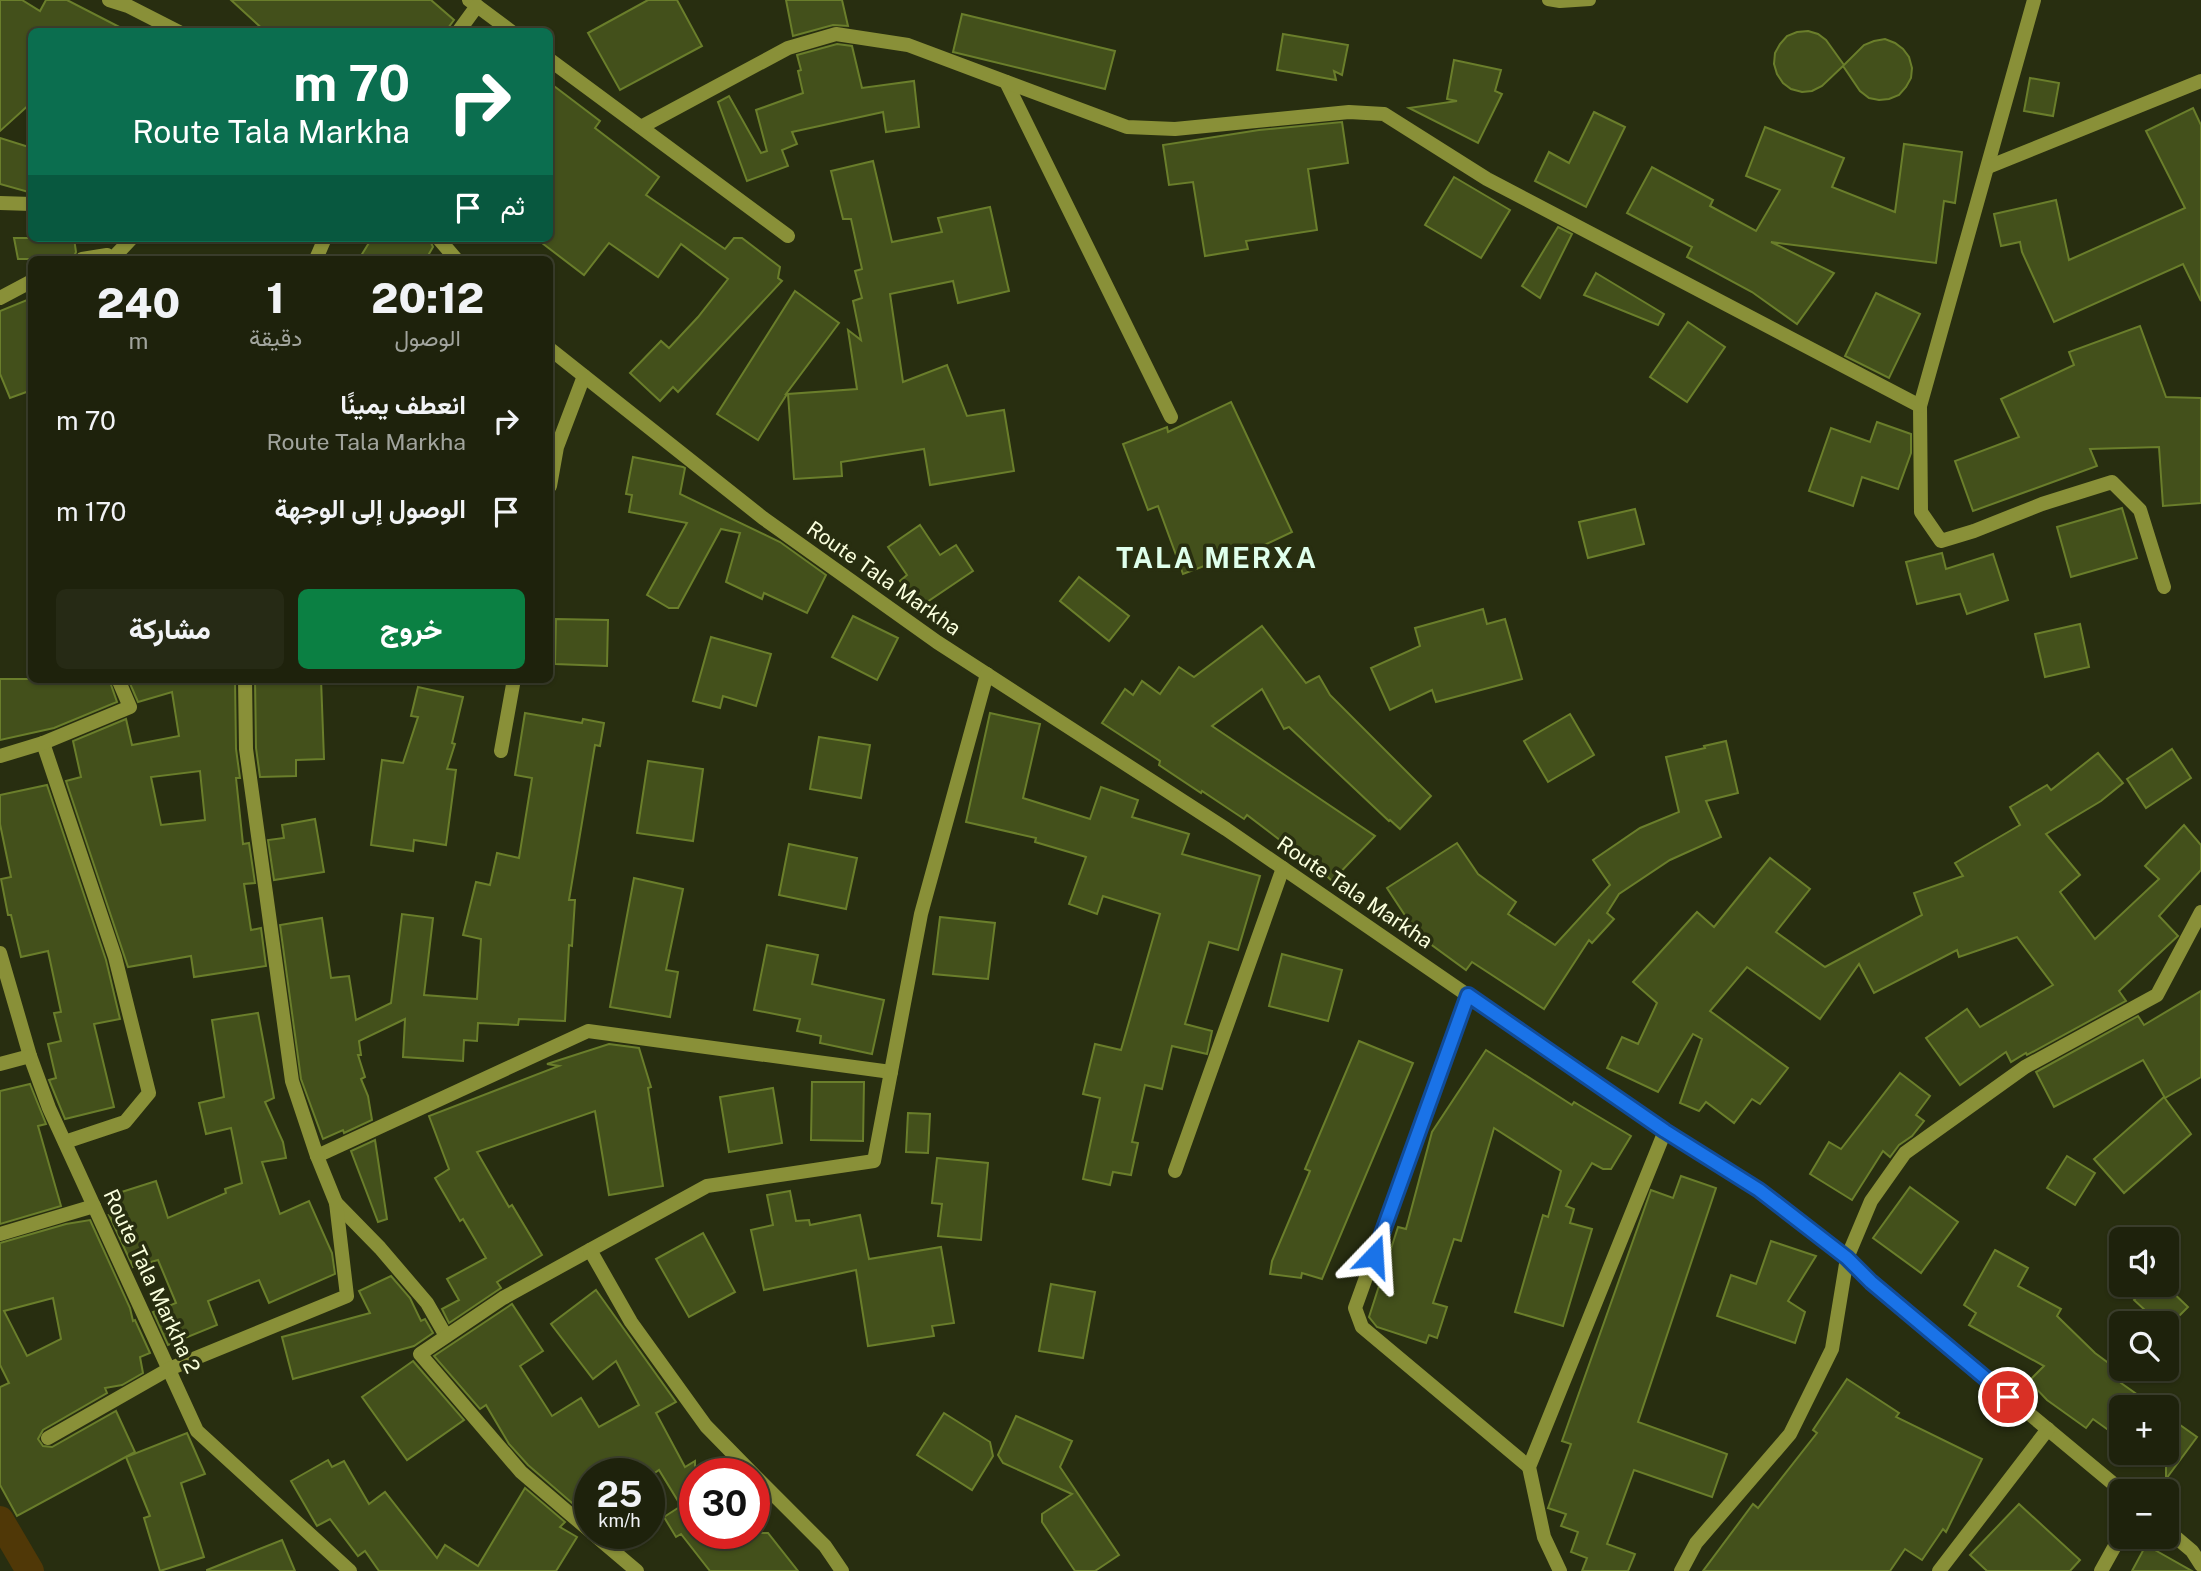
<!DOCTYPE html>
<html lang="ar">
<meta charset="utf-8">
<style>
body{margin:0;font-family:"Public Sans",Vazirmatn,sans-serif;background:#262a15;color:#f1f3f6;direction:rtl;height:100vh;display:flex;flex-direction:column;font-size:26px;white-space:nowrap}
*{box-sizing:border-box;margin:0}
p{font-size:23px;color:#a1a49d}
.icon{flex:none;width:38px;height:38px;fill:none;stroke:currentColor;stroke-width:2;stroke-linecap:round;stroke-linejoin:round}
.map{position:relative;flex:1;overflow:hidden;direction:ltr}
.drawer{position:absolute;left:28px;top:256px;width:525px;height:427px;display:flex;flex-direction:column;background:#1e220c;border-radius:10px;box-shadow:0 2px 5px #0004,0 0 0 2px #3c3f2d;direction:rtl}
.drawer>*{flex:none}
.hud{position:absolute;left:28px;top:28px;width:525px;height:214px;border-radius:10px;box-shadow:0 2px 5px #0004,0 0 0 2px #3c3f2d;direction:rtl;background:#0b6e4f;color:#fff;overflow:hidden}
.buttons{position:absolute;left:2109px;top:1227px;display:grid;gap:14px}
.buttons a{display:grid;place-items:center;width:70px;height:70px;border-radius:10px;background:#1e220c;box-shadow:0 2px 5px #0004,0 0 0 2px #3c3f2d;font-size:35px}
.speed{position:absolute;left:574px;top:1458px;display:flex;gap:14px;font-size:35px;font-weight:700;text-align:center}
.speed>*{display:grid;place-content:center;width:91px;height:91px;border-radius:50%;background:#1e220c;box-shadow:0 2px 5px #0004,0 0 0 2px #3c3f2d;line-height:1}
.speed small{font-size:18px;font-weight:400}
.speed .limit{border:10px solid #d22;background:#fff;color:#111}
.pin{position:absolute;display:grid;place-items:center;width:60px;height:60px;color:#fff;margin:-30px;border:4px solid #fff;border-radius:50%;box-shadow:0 2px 7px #0007}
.me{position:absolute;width:77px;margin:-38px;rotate:20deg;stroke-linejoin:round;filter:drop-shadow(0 0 5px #0008)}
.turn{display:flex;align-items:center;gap:24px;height:147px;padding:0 28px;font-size:32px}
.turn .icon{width:91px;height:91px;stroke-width:2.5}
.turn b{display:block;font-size:49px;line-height:60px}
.then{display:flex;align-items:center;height:66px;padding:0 28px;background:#0003;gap:14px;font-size:26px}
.eta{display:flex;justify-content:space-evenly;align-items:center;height:119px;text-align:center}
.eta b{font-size:42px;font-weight:800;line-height:49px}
.button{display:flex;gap:14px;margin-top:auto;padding:14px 28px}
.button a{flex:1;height:80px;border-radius:10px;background:#0b8043;color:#fff;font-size:28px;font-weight:800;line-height:80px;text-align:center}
.button a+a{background:#262a15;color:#f1f3f6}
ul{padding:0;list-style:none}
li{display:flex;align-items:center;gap:21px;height:91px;padding:0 28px}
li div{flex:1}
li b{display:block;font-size:26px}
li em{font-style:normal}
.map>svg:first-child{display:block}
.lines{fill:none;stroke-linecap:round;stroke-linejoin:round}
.canal{stroke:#503807;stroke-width:28}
.building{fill:#43501b;stroke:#6a7e2b;stroke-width:2;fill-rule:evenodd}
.service{stroke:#899038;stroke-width:12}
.minor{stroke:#899038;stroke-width:14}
.route-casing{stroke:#114b97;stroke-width:18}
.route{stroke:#1a73e8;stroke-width:12}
.labels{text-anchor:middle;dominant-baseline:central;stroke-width:7;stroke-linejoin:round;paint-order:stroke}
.street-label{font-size:21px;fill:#faffdd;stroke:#282e10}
.district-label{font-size:28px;font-weight:bold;letter-spacing:2px;fill:#dfffec;stroke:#282e10}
</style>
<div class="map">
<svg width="2201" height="1571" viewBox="0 0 2201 1571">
<rect width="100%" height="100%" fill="#282e10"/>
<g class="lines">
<path class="canal" d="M0,1520L30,1571"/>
</g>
<g class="building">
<path d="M0,0H22L40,11L46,0H67L129,32H32V102L0,131Z"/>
<path d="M231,0H431L454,20L445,32H266Z"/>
<path d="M648,0H677L702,46L620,90L588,33Z"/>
<path d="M786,0H842L848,26L833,25L793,36Z"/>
<path d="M962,14L1115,51L1105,89L953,52Z"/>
<path d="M1808,31L1818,34L1826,40L1844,65L1864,45L1874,41L1885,39L1895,43L1903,49L1909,57L1912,68L1911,78L1906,87L1899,95L1889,99L1879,100L1869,98L1860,91L1843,66L1822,86L1812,91L1802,92L1791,89L1783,83L1777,74L1774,64L1775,53L1780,44L1787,36L1797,32Z"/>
<path d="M1283,34L1348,45L1342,75L1334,71L1336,80L1277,70Z"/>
<path d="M837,44L852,46L862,88L914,81L919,127L886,132L883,112L792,132L797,144L782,150L788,166L747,181L718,102L729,96L761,153L767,151L756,110L803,93L798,71L801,70L797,55Z"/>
<path d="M1454,60L1501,70L1495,91L1502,94L1478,143L1409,108L1457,101L1447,99Z"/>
<path d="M2030,78L2059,83L2053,116L2024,111Z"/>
<path d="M550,83L600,121L595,128L659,177L646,195L725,249L734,238H742L780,267L778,278L782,281L678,392L673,387L660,401L630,373L661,341L669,348L698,317L728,279L681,244L658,277L609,243L584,275L538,240L540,238H550Z"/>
<path d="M2193,108L2201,125V301L2183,264L2054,322L2022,252L2020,242L2001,246L1994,214L2056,200L2069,260L2185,208L2146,131Z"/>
<path d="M1594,112L1625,127L1586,207L1535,181L1549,152L1569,163Z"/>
<path d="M1342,122L1348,163L1308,169L1317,230L1246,241L1248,249L1205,256L1193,182L1169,185L1163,145L1259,130Z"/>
<path d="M1765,127L1844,158L1832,187L1895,212L1904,144L1962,152L1955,203L1944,201L1936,263L1771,242L1834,273L1797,324L1752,292L1687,257L1692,247L1627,213L1652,167L1713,200L1710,206L1756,231L1780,190L1746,176Z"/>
<path d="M0,138L32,148V193L0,184Z"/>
<path d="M873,161L892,242L942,232L938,218L990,207L1009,291L958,303L953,281L890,294L903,382L947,365L967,416L1004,410L1014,471L930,485L924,449L841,462L842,476L794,479L788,394L857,389L848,330L861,340L853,301L862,298L855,271L862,269L851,219H843L831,171Z"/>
<path d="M1454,177L1510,210L1481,258L1425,225Z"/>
<path d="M1558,227L1572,234L1540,298L1522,286Z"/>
<path d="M14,238H74L76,252L73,259H18Z"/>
<path d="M372,238H429L433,247L426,259H359Z"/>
<path d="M1596,273L1664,314L1658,325L1584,295Z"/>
<path d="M795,291L839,323L786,394H787L758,440L717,414Z"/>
<path d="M1876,293L1920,314L1889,378L1845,356Z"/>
<path d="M27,300L32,312V390L10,398L0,374V311Z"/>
<path d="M1688,322L1725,347L1687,402L1650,377Z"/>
<path d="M2140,326L2166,397L2201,398V503L2163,506L2159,447L2090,449L2097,466L1973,511L1955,461L2019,437L2001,399L2074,365L2069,352Z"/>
<path d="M1231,402L1292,532L1245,554L1244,551L1183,574L1158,506L1148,510L1123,444L1167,427L1168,432Z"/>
<path d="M1877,422L1911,434V453L1898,489L1862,477L1853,506L1809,491L1831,428L1870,442Z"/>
<path d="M633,457L683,467L685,468L680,494L780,542L826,575L807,613L764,593L762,599L726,582L740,533L721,529L678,608H669L647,595L687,523L629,512L632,495L626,494Z"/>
<path d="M2122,508L2137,558L2071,577L2057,527Z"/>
<path d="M1635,509L1644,544L1588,558L1579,522Z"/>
<path d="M920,525L940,555L956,545L973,571L918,608L900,581L907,575L888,547Z"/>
<path d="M1942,553L1946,569L1993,554L2008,600L1967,614L1960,594L1917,604L1906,562Z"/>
<path d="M1079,577L1129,616L1109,641L1060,601Z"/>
<path d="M1483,609L1487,624L1505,619L1522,679L1436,702L1432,690L1390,710L1371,668L1420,646L1415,628Z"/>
<path d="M853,616L898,638L877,680L832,657Z"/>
<path d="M556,619L608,620L607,666L555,664Z"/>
<path d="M2080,624L2089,667L2045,677L2035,634Z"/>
<path d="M1262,626L1306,683L1319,676L1330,695L1431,796L1400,829L1390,820L1389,821L1289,727L1284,729L1262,689L1212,726L1375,836L1332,881L1296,846L1293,850L1247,815L1244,819L1202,791L1201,793L1159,765L1160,761L1102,723L1125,689L1133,695L1142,681L1160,694L1179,667L1194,677Z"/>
<path d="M711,637L771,654L756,706L723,696L720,708L693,701Z"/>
<path d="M0,679H109L117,702L54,728L0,740Z"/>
<path d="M128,679H235L236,749L240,778H236L243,844L249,843L255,883L244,884L251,930L261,928L266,966L194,977L191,956L128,967L66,781L81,777L73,741L126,719L132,745L179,736L172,692L138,702ZM200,771L205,820L161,825L151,777Z"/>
<path d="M255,679H321L324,759L296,760V776L260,777L256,748Z"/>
<path d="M418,687L463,697L452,743L455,744L447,769L456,770L446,845L414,840L413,851L371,845L382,760L403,763L418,717L411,716Z"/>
<path d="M525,713L582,723L583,719L604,723L600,746L595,745L569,900H575L572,946L569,945L565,1021L519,1019L518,1025L478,1023L477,1041L464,1040L463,1061L403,1057L405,1019L359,1041L361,1055H358L365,1077L361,1079L368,1096L372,1120L344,1133L343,1130L323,1139L301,1079L280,925L322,918L331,978L349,976L356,1020L391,1003L402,914L433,918L424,995L477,999L481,939L463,935L476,882L490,885L497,853L519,858L532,778L515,775Z"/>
<path d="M990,713L1040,724L1023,798L1090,819L1101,787L1138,800L1132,817L1189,834L1182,854L1260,876L1238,950L1209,942L1185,1024L1212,1031L1207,1054L1172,1046L1162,1089L1145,1085L1132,1142L1138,1143L1131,1175L1113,1172L1110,1185L1083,1179L1100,1098L1083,1094L1095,1044L1121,1050L1160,914L1103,896L1097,914L1069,904L1086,857L1035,842L1036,838L966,822Z"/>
<path d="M1570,714L1594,755L1548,782L1524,741Z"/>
<path d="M819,737L870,745L861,798L810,789Z"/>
<path d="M1726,741L1738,793L1706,801L1721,837L1670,860L1619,894L1607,913L1614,919L1592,943L1589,940L1544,1009L1472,962L1466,970L1418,935L1387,888L1457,843L1478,874L1516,902L1508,914L1555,945L1610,885L1593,860L1640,828L1679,812L1666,757L1705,748L1704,746Z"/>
<path d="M2172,749L2191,778L2146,808L2127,779Z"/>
<path d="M2098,753L2123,783L2101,801L2046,834L2080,875L2060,892L2095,939L2159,879L2145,866L2184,825L2201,845V870L2159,916L2178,936L2119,991L2126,1001L2027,1055L2026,1053L2011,1062L2006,1052L1960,1085L1926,1038L1967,1009L1980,1027L2053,985L2017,937L1959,957L1957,950L1874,993L1859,964L1820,1019L1747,967L1710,1011L1788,1068L1760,1104L1752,1099L1734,1123L1706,1102L1699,1111L1680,1103L1702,1039L1693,1034L1658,1092L1607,1068L1622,1037L1638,1044L1657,1003L1633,982L1697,912L1714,927L1770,858L1810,889L1776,932L1825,967L1922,915L1914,893L1963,876L1955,863L2020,825L2010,807L2047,785L2051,790Z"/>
<path d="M648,761L703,769L693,841L637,833Z"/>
<path d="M47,785L106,960L120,1019L94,1024L114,1107L65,1119L49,1080L56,1078L48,1044L61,1041L54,1013L61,1012L48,951L21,957L11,915H8L1,879L11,877L0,824V795Z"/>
<path d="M315,819L324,872L274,880L268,840L284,838L282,825Z"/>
<path d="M789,844L857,858L846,909L779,895Z"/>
<path d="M634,878L683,889L666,970L678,972L670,1017L610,1007Z"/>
<path d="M940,917L995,923L988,979L933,974Z"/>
<path d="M767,945L818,955L812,984L884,1000L872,1054L820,1043L821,1036L797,1031L800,1019L754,1010Z"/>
<path d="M1282,954L1342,970L1328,1021L1269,1006Z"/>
<path d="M2201,991V1077L2165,1098L2143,1060L2054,1107L2036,1072L2138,1016L2144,1025Z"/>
<path d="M258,1013L274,1098L265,1102L283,1142L286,1158L262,1162L280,1214L309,1201L332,1253L335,1274L269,1303L259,1280L208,1301L217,1325L168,1345L153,1312L176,1303L158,1260L133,1267L109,1215H111L106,1197L156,1181L168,1218L226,1193L225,1189L242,1183L231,1128L206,1134L199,1103L224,1097L212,1020Z"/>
<path d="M1359,1041L1413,1063L1322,1279L1302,1273L1301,1278L1270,1274L1272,1261L1310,1171L1305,1169Z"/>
<path d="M609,1044L639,1048L651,1087L648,1088L663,1186L609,1195L595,1111L477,1152L509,1207L512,1205L542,1255L497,1282L501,1288L449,1323L442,1309L459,1300L447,1279L486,1258L463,1219L460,1221L435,1178L449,1169L429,1116L559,1066L547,1064Z"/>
<path d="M1486,1050L1572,1105L1574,1102L1631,1136L1611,1169H1603L1592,1163L1566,1206L1574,1209L1570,1223L1592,1229L1563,1326L1515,1312L1543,1215L1548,1217L1561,1171L1494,1128L1461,1241L1454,1239L1433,1303L1447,1307L1437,1338L1429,1335L1426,1343L1377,1327L1369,1317L1398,1227L1406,1229L1432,1132Z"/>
<path d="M1900,1073L1930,1096L1916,1115L1924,1121L1912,1136L1899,1145L1890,1157L1883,1151L1852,1200L1810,1174L1829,1142L1841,1149Z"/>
<path d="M812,1082H864L863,1141L811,1140Z"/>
<path d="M30,1084L46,1124L38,1126L61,1206L0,1224V1091Z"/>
<path d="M773,1088L782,1143L729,1152L720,1097Z"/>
<path d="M2164,1097L2191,1134L2124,1193L2094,1159Z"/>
<path d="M908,1113L930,1114L928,1153L906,1152Z"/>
<path d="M375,1140L387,1219L378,1222L351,1151Z"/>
<path d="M2067,1156L2095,1173L2075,1205L2047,1188Z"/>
<path d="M937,1158L988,1163L981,1240L938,1236L942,1204L932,1203Z"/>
<path d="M1681,1176L1716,1188L1638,1422L1727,1454L1712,1497L1634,1470L1607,1544L1635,1554L1628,1571H1582L1587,1558L1571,1552L1578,1532L1561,1526L1566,1514L1548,1508L1571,1444L1562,1441L1651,1190L1673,1198Z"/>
<path d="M1910,1187L1958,1222L1921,1273L1873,1238Z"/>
<path d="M790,1191L796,1221L809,1220L810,1225L860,1215L869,1259L941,1247L954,1323L932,1326L934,1336L868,1346L856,1270L764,1290L751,1230L773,1225L767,1195Z"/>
<path d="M90,1220L130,1308L133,1321L135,1320L150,1353L140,1357L143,1373L122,1385L105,1388L107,1393L43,1430L38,1439L43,1446L52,1447L116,1411L135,1452L17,1516L0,1485V1387L9,1383L0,1365V1243L66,1224ZM53,1298L61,1339L27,1356L4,1311Z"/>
<path d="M703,1233L735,1292L689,1317L656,1259Z"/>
<path d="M1771,1241L1816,1256L1788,1301L1805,1312L1795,1343L1717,1316L1731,1275L1756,1284Z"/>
<path d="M1995,1250L2028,1268L2018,1286L2061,1309L2057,1316L2095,1353L2126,1376L2121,1383L2155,1407H2121V1439L2093,1419L2086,1428L2047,1400L2029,1381L2044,1366L1969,1325L1976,1313L1964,1305Z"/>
<path d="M391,1276L410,1298L421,1321L425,1319L433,1333L414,1346L293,1379L282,1337L370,1313L359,1291Z"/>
<path d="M1051,1284L1095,1292L1083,1358L1039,1351Z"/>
<path d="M2148,1284H2164L2188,1307L2166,1329V1323H2159L2134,1300Z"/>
<path d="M596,1290L676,1402L656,1413L685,1467L695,1461V1533H718L726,1543L738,1533H768L798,1571H710L681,1534L676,1537L664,1517L681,1506L659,1470L653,1474H590V1500L579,1509L528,1465L509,1444L486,1405L480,1409L434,1356L512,1304L543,1351L520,1366L552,1416L581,1398L599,1427L639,1405L616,1361L593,1379L551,1324Z"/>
<path d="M413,1361L464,1420L407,1460L362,1397Z"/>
<path d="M1847,1379L1899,1413L1896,1417L1982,1459L1946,1532L1943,1529L1922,1560L1905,1549L1890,1571H1703L1753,1504L1758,1508L1817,1433L1813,1430Z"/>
<path d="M944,1413L990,1442L993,1456L972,1490L917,1455Z"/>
<path d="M2166,1415L2197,1437L2166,1479Z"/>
<path d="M1016,1416L1072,1441L1060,1467L1119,1555L1095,1571H1075L1042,1522V1514L1072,1494L1003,1463L998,1455Z"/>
<path d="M187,1433L205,1474L181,1483L204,1557L160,1571L144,1518L150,1516L126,1457Z"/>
<path d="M328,1460L332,1467L344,1461L369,1504L385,1492L437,1558L445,1545L478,1566L525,1488L565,1522L560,1527L577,1537L556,1571H379L365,1551L358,1556L330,1519L317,1526L291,1481Z"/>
<path d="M2019,1504L2080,1560L2070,1571H1987L1970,1555Z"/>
<path d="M282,1540L295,1571H207V1570Z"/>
<path d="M2146,1545L2192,1571H2132Z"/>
</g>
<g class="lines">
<path class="service" d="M1548,0L1560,2L1590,0"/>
<g class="minor">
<path d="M109,0L128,6L179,32"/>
<path d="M469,0L512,32"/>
<path d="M2034,0L1920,406L1921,512L1941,541L1974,531L2042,504L2112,482L2140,510L2164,587"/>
<path d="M458,32L477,6"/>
<path d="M550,60L788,236"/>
<path d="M1006,82L1171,417"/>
<path d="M641,127L788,48L836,34L908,45L1127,127L1175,129L1349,112L1384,114L1487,179L1920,406"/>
<path d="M1988,167L2201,81"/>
<path d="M0,203L32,204"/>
<path d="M438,238L456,259"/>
<path d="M82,259L107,255L109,259"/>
<path d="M112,259L132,238"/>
<path d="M316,259L325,238"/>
<path d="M0,298L32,281"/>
<path d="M550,349L763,518L937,642L1226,829L1665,1131L1759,1190L1847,1258L1871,1282L2122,1491"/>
<path d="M550,486L557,447L584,376"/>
<path d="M43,743L115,957L149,1093L125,1122L65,1142"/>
<path d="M501,751L514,679"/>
<path d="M0,756L43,743L130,707L118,679"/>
<path d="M0,953L30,1056L49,1108L197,1431L350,1571"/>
<path d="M1468,995L1355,1308L1362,1327L1529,1467"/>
<path d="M0,1064L30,1056"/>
<path d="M317,1156L588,1031L891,1072"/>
<path d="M1175,1171L1283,868"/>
<path d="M336,1203L380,1248L427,1303L446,1336"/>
<path d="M0,1234L94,1206"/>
<path d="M590,1250L503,1298L420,1354L521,1472L590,1531"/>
<path d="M48,1438L169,1369L347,1296L336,1203L317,1156L292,1081L246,749L245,679"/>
<path d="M753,1474L706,1426L631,1322L590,1250L707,1186L874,1161L921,914L987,674"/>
<path d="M754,1475L825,1546L842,1571"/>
<path d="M2166,1529L2192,1551L2201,1565"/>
<path d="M592,1533L637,1571"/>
<path d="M1560,1571L1544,1537L1529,1467L1665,1131"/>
<path d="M1681,1571L1696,1543L1790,1434L1832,1349L1847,1258L1871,1201L1905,1153L2025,1067L2157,995L2201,912"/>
<path d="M1939,1571L2048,1429"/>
<path d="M2101,1571L2121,1535"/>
</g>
</g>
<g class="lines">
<g class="route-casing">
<path id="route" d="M1374,1256L1468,995L1665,1131L1759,1190L1847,1258L1871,1282L2008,1397"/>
</g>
<use href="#route" class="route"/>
</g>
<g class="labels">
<g class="street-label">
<text transform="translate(884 578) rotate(35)">Route Tala Markha</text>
<text transform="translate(1355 892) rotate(34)">Route Tala Markha</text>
<text transform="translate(152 1281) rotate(65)">Route Tala Markha 2</text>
</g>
<g class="district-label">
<text x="1217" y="557">TALA MERXA</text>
</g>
</g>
</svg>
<div class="buttons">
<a><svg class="icon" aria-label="sound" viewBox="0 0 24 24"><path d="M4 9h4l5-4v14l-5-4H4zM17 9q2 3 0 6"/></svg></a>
<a><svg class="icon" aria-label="search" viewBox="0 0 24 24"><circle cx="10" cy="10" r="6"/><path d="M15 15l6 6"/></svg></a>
<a>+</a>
<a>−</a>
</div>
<div class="speed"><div>25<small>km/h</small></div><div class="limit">30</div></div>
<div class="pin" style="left:2008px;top:1397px;background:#d93025"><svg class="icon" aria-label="arrive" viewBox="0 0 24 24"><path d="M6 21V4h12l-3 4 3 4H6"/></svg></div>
<svg class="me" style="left:1374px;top:1256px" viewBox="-20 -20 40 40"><path d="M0-17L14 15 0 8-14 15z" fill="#1a73e8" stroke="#fff" stroke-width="4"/></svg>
<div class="hud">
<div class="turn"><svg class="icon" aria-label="right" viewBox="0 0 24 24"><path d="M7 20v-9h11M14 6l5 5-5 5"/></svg><div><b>70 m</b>Route Tala Markha</div></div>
<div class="then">ثم<svg class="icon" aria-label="arrive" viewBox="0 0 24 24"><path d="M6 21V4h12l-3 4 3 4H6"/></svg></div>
</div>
<section class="drawer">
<div class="eta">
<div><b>20:12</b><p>الوصول</p></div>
<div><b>1</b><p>دقيقة</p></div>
<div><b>240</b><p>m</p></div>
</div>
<ul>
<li><svg class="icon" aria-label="right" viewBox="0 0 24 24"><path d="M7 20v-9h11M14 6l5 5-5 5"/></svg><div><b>انعطف يمينًا</b><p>Route Tala Markha</p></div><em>70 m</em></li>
<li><svg class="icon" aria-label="arrive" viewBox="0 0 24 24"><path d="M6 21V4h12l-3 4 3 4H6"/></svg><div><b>الوصول إلى الوجهة</b></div><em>170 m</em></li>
</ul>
<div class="button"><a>خروج</a><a>مشاركة</a></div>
</section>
</div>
